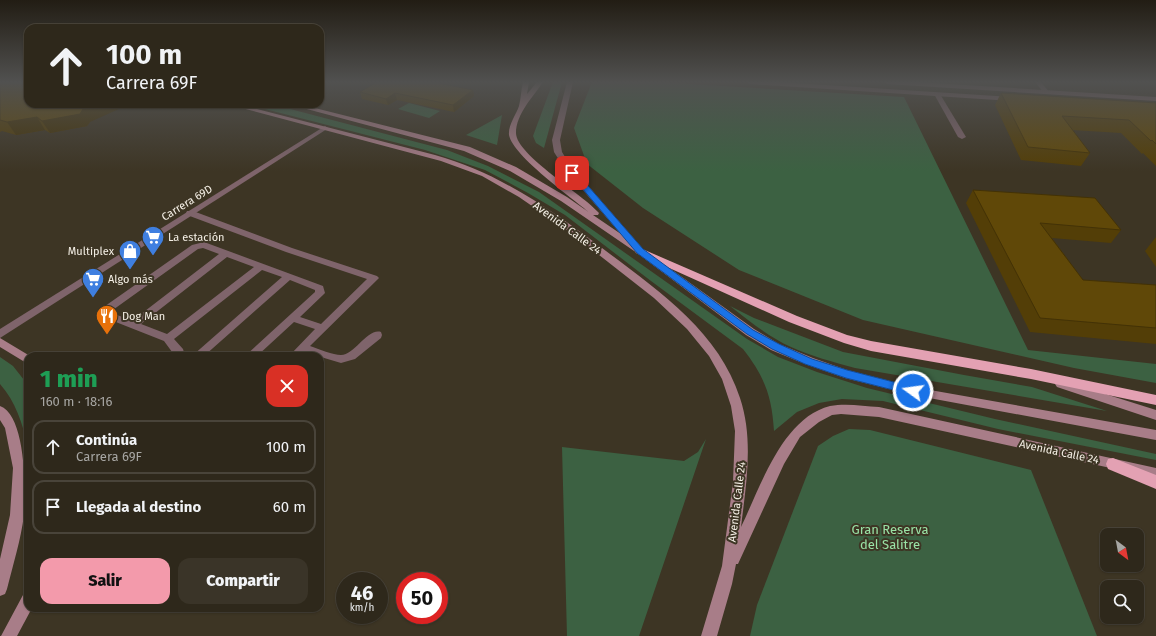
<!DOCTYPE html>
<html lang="es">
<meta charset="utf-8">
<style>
body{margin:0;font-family:"Fira Sans",sans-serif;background:#3a3428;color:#f1f3f6;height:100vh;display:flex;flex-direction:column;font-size:15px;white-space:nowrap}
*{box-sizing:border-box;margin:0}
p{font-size:13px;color:#a7a6a3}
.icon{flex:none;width:22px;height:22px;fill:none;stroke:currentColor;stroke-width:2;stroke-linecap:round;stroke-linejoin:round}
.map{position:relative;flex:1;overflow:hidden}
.panel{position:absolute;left:24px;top:352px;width:300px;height:260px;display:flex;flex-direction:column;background:#2e281b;border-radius:12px;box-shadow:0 1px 3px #0004,0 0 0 1px #49443a}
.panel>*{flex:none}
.banner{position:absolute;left:24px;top:24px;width:300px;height:84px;border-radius:12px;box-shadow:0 1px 3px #0004,0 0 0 1px #49443a;background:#2e281b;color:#f1f3f6;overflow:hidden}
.needle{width:26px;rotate:148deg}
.fabs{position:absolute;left:1100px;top:528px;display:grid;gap:8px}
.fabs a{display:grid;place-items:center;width:44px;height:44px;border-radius:8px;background:#2e281b;box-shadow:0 1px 3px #0004,0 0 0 1px #49443a;font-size:20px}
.speed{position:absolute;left:336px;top:572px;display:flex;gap:8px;font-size:20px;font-weight:700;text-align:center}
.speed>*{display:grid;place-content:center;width:52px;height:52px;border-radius:50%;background:#2e281b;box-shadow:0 1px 3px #0004,0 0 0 1px #49443a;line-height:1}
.speed small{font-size:10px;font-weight:400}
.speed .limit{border:6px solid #d22;background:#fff;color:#111}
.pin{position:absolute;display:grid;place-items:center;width:34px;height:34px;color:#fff;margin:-17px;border-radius:8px;box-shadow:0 2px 6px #0006}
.me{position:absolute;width:44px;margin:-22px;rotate:284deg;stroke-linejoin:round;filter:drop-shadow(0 0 3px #0008)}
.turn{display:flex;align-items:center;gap:14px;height:84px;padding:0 16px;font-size:18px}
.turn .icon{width:52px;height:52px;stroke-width:2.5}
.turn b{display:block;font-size:28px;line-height:34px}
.round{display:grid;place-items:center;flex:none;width:42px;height:42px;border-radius:12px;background:#3a3428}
.headline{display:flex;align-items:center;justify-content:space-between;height:68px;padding:0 16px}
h1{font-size:24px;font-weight:800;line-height:30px;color:#1e9e55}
.primary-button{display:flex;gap:8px;margin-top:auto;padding:8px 16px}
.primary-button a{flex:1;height:46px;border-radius:12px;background:#f39aab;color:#111;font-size:16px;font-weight:800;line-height:46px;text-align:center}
.primary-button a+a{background:#3a3428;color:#f1f3f6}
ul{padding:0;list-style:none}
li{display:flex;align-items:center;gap:12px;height:54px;margin:0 8px 6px;padding:0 8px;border:2px solid #49443a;border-radius:12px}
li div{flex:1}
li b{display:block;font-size:15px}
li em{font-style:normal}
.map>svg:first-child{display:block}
.green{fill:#3c6142}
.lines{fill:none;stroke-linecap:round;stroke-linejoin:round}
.lane{fill:#7f646b;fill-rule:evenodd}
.street{fill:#7f646b;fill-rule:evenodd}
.secondary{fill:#a87d88;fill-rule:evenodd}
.highway{fill:#e3a1b3;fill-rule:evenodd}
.wall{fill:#533e07}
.shaded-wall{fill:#433206}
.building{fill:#604808;stroke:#433206}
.route{fill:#1a73e8;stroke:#114b97}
.labels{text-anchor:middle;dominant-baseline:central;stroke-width:4;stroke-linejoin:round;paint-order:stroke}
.street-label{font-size:11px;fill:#f5f0e6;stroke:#3d3524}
.poi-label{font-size:11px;fill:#f5f0e6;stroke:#3d3524;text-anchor:start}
.near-park-label{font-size:13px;fill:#99e2a5;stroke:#3d3524}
</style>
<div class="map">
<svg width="1156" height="636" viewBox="0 0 1156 636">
<rect width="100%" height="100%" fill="#3d3524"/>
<g class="green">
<path d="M553,82H562L544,148L536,143L533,136Z"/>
<path d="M592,82H656L904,97L1028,350L1156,364V383L1074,368L863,320L739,270L643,208L587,164L574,128Z"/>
<path d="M409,103L440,111L429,118L398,109Z"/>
<path d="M245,104H271L447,150L488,166L539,192L747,339L778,357L817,372L867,388L995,419L1156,454V460L998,429L883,401L842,399L819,403L797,412L774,431C772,397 765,377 743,349L651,281L565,215L528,193L485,170L425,150Z"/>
<path d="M502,115L497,145L466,135Z"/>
<path d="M730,306L754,318L843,352L964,375L1032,387L1107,411L855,368C833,362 811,356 791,347C769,337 749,321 730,306Z"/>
<path d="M0,357L13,366L28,385V446C22,423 16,402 0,384Z"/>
<path d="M849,429L870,430L1031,470L1097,636H750L757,605L818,446L833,436Z"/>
<path d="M706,439L639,636H567L562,447L684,461L698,452Z"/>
</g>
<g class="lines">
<g class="lane">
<path d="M1035,82H1041L1049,92L1048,93H1044Z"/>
<path d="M935,93L940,94L966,137L962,139L958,137L934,94Z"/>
<path d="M187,211H193L292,248L377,276L379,278L377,280L310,346C319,349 333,355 341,355C355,355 367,328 381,332L382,335L381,338L355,359L341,363L304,352L301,356H289L315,329L294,322L257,356H245L315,292V290L290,280L204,356H192L282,277L262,270L174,339L183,349L185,356H175L164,341L98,315L97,313L98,311L192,245L204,242L323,286L325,293L323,295L300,317L321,324L367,279L286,252L187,215L186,213ZM203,248L219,254L132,321L110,312L198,249ZM227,257L254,267L167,334L141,324Z"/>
</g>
<g class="street">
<path d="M567,82H573L560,140L562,152L570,165L643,249L644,251L643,253H637L564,168L554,152L552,140Z"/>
<path d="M747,82H779L1012,97L1015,99L1012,101L750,84Z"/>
<path d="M884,82H917L1156,97V101L887,84Z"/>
<path d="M325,126L328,128L327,129L0,338V329Z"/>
</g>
<g class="secondary">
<path d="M523,82H529L527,94L537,82H543C533,97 516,114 516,133C516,155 584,195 599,213L598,215H593L643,249L754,329L779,344L813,358L847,370L913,387L1156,430V440L913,395L845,378L805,364L771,350L746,335L637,253L561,201L510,171L464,151L288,104H299L470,147L516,167L567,197L590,213C572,198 513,156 509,135C508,125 516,115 519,106C521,98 521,90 523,82Z"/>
<path d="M227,104H238L435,155C500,173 553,211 606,251C659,291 719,332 740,398C754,440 746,485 741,527C760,488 782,418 830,406C846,403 863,406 879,407L1156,468V478L879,417L841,414L832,415L819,422L800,437L784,464L738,564H736L732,584L717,636H701L722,566L733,482L735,431L731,406L722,379L709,356L687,329L654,298L571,233L519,197L482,176L441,161Z"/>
<path d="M0,338L30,356H28V364L0,347Z"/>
<path d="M1061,380L1156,410V420L1057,387L1055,384L1057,381Z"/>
<path d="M0,406C26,415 26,492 24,515C21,539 13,565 7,589L5,594L0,596V559L10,515L13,468L5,428L0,420Z"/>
<path d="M28,593V608H32L17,636H1L23,595Z"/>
</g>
<g class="highway">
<path d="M640,248L797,316L847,335L871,341L1031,369L1156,395V405L1031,379L871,351L844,343L789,322L636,253L635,251Z"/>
<path d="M1113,458L1156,475V489L1108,469L1106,464L1108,459Z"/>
</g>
</g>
<g class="wall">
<path d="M0,82L90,122L87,126L50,133L45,130L16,135L2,131L0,132Z"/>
<path d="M473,90L474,96L454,112L397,100L388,105L362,99L360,92Z"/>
<path d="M1001,93L1156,103V166L1143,153L1142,154L1121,133L1072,130L1090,153L1081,166L1021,160L995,105Z"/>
<path d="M973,190L1121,230L1111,243L1052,238L1083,280L1156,285V344L1030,332L966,203Z"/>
<path d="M1156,237V267L1145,251Z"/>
</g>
<g class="shaded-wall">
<path d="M473,90L474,96L454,112L453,105Z"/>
<path d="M395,93L397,100L388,105L386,99Z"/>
<path d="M96,104H130L90,122L87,126L50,133L42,121L83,109Z"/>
<path d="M37,117L45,130L16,135L7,122Z"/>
</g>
<g class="building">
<path d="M0,82H28V104H96L83,109L80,114L42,121L37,117L7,122L0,120Z"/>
<path d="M377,82H433L473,90L453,105L395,93L386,99L360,92Z"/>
<path d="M1001,93L1156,103V144L1152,140L1151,141L1129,120L1062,116L1090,153L1028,147Z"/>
<path d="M973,190L1095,198L1121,230L1040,223L1083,280L1156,285V328L1040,318Z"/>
</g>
<linearGradient id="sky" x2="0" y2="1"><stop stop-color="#221d14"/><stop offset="0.48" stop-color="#515150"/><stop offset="1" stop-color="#515150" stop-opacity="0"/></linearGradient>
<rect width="1156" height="171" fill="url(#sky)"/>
<path class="route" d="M570,171H575L643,249L753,330L779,344L812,359L847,370L917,388L918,391L917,394L913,395L846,378L805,364L772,349L747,334L637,253L570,174Z"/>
<defs>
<g id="supermarket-pin" transform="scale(1.15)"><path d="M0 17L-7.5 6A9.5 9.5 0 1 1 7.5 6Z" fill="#3f7fe0" stroke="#3d3524"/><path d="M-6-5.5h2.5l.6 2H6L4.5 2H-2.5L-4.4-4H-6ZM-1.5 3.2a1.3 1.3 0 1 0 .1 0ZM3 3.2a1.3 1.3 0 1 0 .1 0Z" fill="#fff"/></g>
<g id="shop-pin" transform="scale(1.15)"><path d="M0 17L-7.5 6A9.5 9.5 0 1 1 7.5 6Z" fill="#3f7fe0" stroke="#3d3524"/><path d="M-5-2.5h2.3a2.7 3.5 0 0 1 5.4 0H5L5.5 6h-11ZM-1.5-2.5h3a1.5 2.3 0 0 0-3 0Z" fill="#fff"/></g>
<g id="restaurant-pin" transform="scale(1.15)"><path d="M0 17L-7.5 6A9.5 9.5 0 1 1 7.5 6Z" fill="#e8710a" stroke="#3d3524"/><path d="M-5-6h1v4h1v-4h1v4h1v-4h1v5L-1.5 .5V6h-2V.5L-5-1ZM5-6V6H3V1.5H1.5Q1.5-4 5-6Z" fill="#fff"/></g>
</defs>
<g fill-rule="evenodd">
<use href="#supermarket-pin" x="153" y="237"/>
<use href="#shop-pin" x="130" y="251"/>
<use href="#supermarket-pin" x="93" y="279"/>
<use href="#restaurant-pin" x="107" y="316"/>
</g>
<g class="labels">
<g class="street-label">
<text transform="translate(187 203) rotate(-32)">Carrera 69D</text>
<text transform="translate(567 228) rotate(36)">Avenida Calle 24</text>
<text transform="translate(1059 452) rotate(12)">Avenida Calle 24</text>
<text transform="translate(737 502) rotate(-83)">Avenida Calle 24</text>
</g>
<g class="poi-label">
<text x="168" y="237">La estación</text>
<text x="114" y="251" text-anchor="end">Multiplex</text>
<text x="108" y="279">Algo más</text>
<text x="122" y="316">Dog Man</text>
</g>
<g class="near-park-label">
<text x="890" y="529">Gran Reserva<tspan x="890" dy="15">del Salitre</tspan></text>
</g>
</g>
</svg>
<div class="fabs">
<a><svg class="needle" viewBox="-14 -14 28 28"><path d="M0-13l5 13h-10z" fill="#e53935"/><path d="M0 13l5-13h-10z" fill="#a7a6a3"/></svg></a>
<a><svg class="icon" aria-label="search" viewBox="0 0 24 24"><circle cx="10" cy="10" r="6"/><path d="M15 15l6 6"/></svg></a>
</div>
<div class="speed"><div>46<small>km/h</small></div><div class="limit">50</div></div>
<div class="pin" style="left:572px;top:173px;background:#d93025"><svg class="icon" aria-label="arrive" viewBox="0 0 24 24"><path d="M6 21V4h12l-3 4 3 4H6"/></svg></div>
<svg class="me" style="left:913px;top:391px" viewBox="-20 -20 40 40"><circle r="17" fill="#1a73e8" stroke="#fff" stroke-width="3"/><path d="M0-11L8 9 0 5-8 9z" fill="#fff"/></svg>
<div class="banner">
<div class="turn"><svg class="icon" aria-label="ahead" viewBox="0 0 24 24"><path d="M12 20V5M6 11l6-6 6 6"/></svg><div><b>100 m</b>Carrera 69F</div></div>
</div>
<section class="panel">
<div class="headline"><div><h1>1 min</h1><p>160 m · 18:16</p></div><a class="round" style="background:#d93025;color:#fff"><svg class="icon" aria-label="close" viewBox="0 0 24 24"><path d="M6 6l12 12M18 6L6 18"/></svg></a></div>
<ul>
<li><svg class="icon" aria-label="ahead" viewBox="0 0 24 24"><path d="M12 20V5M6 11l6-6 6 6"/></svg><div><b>Continúa</b><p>Carrera 69F</p></div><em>100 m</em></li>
<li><svg class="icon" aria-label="arrive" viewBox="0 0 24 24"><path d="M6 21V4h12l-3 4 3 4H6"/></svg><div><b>Llegada al destino</b></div><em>60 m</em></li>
</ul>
<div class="primary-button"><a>Salir</a><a>Compartir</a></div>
</section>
</div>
